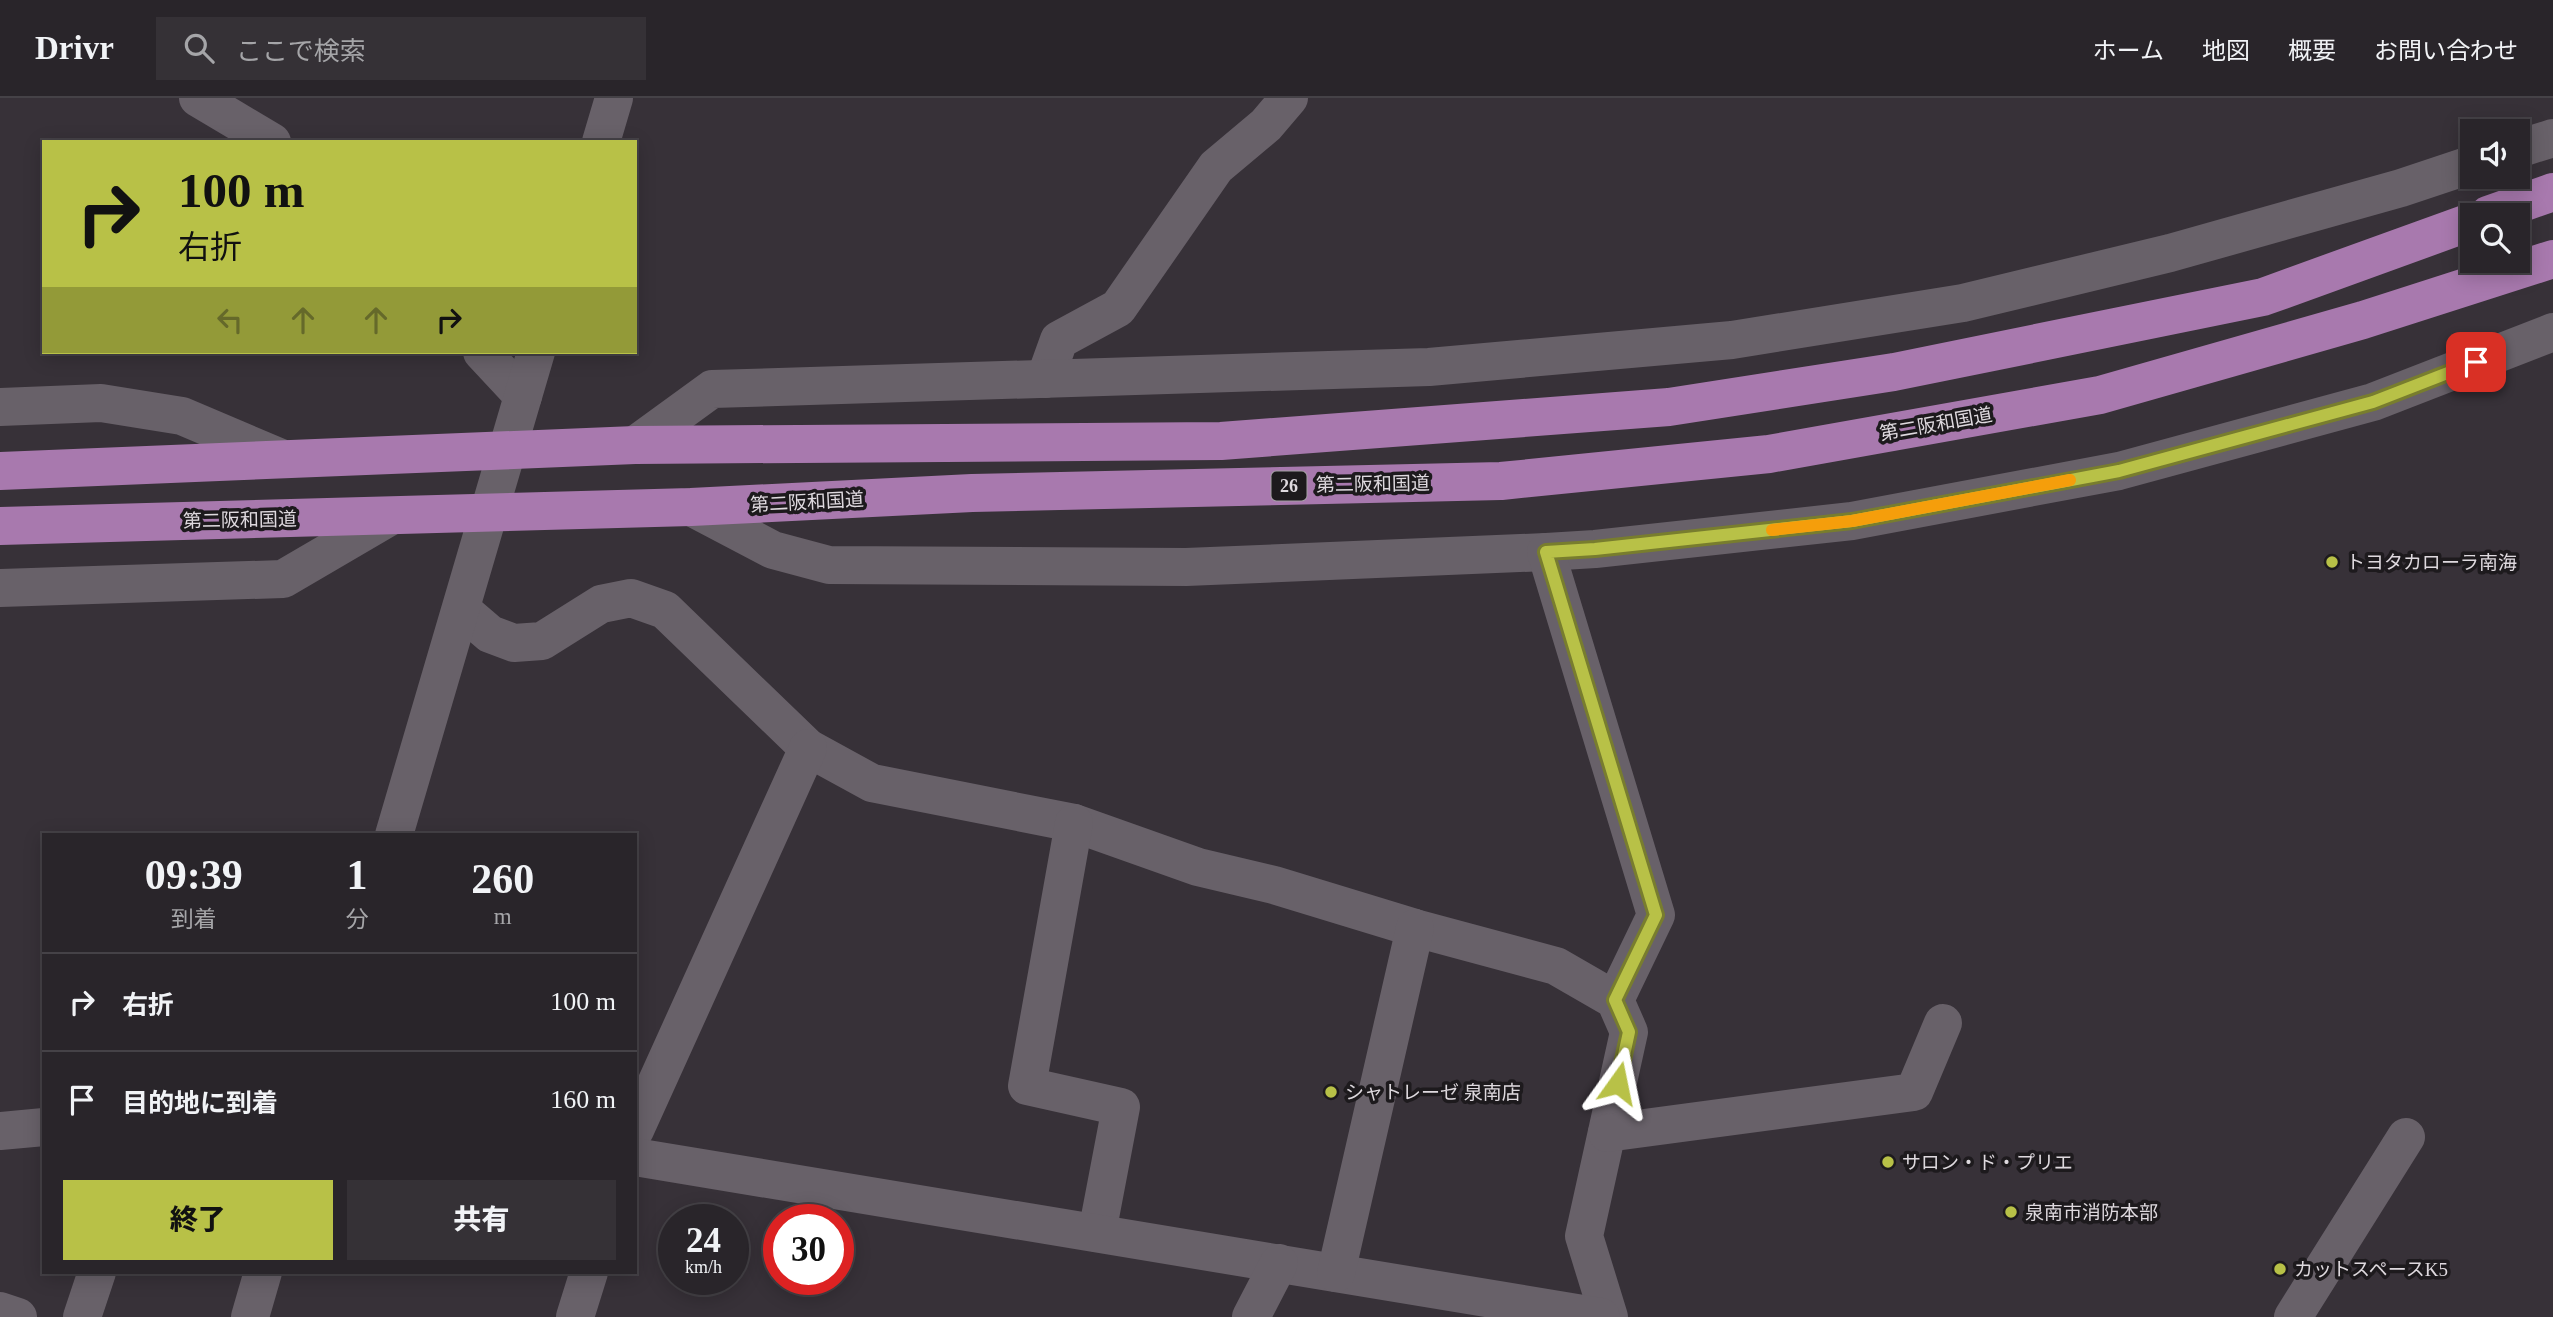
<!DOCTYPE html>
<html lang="ja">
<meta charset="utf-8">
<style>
body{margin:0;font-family:"Times New Roman","Noto Sans JP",serif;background:#353136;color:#f1f3f6;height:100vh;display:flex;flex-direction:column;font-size:26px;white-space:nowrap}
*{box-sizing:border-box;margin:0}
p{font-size:23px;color:#a5a5a8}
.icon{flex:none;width:38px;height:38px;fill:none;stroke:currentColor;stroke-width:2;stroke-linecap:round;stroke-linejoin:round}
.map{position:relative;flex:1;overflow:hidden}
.sheet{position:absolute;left:42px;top:735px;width:595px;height:441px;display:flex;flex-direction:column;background:#29252a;border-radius:0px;box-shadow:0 4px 18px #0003,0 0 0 2px #454247}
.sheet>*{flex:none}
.banner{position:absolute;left:42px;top:42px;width:595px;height:214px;border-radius:0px;box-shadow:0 4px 18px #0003,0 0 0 2px #454247;background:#b8c147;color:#111;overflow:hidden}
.buttons{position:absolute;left:2460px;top:21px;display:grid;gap:14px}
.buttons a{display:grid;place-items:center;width:70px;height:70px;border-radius:0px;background:#29252a;box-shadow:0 4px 18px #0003,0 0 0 2px #454247;font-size:35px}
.speed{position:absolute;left:658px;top:1106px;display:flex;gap:14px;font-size:35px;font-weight:700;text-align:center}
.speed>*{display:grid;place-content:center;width:91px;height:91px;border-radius:50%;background:#29252a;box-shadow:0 4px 18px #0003,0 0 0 2px #454247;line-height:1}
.speed small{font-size:18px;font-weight:400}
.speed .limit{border:10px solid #d22;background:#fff;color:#111}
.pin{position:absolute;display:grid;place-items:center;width:60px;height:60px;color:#fff;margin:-30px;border-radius:14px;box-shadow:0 4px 10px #0006}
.me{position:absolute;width:77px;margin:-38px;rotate:12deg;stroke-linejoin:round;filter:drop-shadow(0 0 5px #0008)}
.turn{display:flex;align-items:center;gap:24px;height:147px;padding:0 21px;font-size:32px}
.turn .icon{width:91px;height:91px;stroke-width:2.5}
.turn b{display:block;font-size:49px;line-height:60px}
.lanes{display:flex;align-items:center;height:66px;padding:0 21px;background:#0003;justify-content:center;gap:35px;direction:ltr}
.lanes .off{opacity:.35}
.eta{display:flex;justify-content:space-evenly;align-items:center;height:119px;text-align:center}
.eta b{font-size:42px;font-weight:800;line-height:49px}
.cta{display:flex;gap:14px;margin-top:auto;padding:14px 21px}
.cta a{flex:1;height:80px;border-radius:0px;background:#b8c147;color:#111;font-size:28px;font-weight:800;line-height:80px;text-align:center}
.cta a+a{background:#353136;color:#f1f3f6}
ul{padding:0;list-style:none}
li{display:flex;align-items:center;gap:21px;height:98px;padding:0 21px;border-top:2px solid #454247}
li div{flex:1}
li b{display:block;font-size:26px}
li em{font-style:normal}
header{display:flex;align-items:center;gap:42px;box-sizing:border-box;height:98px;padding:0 35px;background:#29252a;border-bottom:2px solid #454247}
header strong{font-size:33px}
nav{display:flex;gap:38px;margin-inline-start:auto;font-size:24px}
.search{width:490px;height:63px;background:#353136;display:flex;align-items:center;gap:18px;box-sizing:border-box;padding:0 24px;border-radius:0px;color:#a5a5a8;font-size:26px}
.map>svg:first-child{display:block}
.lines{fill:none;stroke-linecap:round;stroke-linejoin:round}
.minor{stroke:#686169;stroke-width:38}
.highway{stroke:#a879ae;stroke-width:38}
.route-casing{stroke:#787d2e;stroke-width:18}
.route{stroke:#b8c147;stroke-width:12}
.slow{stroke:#f59e0b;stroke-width:12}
.poi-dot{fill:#b8c147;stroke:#1d1a1d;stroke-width:2.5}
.labels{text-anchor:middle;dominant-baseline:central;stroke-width:7;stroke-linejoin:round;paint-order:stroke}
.shield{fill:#1d1a1d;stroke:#a4a0a4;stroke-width:2}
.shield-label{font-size:18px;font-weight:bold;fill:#ded9de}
.street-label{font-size:19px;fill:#ded9de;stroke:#1d1a1d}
.poi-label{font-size:19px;fill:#ded9de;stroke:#1d1a1d;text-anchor:start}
</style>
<header>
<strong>Drivr</strong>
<div class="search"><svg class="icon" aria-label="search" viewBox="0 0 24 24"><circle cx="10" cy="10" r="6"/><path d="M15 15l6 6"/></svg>ここで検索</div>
<nav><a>ホーム</a><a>地図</a><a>概要</a><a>お問い合わせ</a></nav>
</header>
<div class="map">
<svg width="2553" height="1219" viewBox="0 0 2553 1219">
<rect width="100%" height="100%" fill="#373138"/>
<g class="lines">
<g class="minor">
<path d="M198,0L272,44"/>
<path d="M601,44L614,0"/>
<path d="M2518,51L2553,40"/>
<path d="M482,254L523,298"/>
<path d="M1045,281L1059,242L1118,210L1216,69L1266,27L1289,0"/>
<path d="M0,309L101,305L182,318L281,360"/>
<path d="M635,347L712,291L1429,269L1732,242L1963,205L2170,155L2401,90L2473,66"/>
<path d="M691,409L773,452L829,467L1186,469L1546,454L1595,451L1852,423L2119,373L2373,304L2553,234"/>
<path d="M1546,454L1656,817L1615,902"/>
<path d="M0,490L283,481L389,419"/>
<path d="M462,512L490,536L514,545L542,543L601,506L631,500L665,512L808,650L872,685L1074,725L1198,769L1274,787L1415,830L1556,868L1615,902L1629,934L1584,1138L1609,1219"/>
<path d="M1074,725L1027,988L1121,1009L1097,1135"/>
<path d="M394,737L536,254"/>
<path d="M635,1032L808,650"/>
<path d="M0,1033L44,1029"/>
<path d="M1607,1035L1914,994L1943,925"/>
<path d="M635,1059L1601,1219"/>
<path d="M1336,1175L1415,830"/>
<path d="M0,1213L18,1219"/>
<path d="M82,1219L97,1174"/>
<path d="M250,1219L263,1174"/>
<path d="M575,1219L589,1174"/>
<path d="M1251,1219L1279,1165"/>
<path d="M2293,1219L2406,1039"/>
</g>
<g class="highway">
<path d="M2488,117L2553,94"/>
<path d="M0,373L635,347L1221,343L1669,309L1894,274L2263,199L2473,123"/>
<path d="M0,428L691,409L972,395L1501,383L1769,356L2100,297L2363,222L2553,161"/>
</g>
</g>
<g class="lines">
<g class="route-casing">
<path id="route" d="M1618,985L1629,934L1615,902L1656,817L1546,454L1595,451L1852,423L2119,373L2373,304L2476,264"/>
</g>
<use href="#route" class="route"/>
<path class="slow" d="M1772,432L1852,423L2070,382"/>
</g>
<g class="poi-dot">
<circle cx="2332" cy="464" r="7"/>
<circle cx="1331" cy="994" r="7"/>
<circle cx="1888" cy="1064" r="7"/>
<circle cx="2011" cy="1114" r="7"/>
<circle cx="2280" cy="1171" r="7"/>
</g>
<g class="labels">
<rect class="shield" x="1271.5" y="373.5" width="35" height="29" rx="5"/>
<g class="shield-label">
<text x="1289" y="388">26</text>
</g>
<g class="street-label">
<text transform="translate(1936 326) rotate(-10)">第二阪和国道</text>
<text transform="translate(1373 386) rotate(-1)">第二阪和国道</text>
<text transform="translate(807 404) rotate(-3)">第二阪和国道</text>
<text transform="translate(240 422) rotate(-1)">第二阪和国道</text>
</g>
<g class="poi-label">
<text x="2346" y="464">トヨタカローラ南海</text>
<text x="1345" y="994">シャトレーゼ 泉南店</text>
<text x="1902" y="1064">サロン・ド・プリエ</text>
<text x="2025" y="1114">泉南市消防本部</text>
<text x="2294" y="1171">カットスペースK5</text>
</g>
</g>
</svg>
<div class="buttons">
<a><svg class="icon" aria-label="sound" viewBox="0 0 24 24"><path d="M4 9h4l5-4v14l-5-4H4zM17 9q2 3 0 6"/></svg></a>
<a><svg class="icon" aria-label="search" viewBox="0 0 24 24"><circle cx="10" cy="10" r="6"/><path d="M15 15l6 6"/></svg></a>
</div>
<div class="speed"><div>24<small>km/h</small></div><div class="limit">30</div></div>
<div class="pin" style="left:2476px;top:264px;background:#d93025"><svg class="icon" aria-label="arrive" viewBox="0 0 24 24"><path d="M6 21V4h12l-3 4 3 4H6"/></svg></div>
<svg class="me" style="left:1618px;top:985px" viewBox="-20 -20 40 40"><path d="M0-17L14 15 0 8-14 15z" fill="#b8c147" stroke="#fff" stroke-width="4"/></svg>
<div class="banner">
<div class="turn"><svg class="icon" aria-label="right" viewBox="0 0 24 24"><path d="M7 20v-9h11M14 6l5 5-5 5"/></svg><div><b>100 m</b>右折</div></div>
<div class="lanes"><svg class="icon off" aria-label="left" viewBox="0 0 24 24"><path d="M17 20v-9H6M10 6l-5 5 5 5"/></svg><svg class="icon off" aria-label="ahead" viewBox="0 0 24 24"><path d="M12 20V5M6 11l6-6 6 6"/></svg><svg class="icon off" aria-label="ahead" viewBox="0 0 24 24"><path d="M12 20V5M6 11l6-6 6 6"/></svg><svg class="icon" aria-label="right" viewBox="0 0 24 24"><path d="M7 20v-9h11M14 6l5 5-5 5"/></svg></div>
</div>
<section class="sheet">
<div class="eta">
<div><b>09:39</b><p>到着</p></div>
<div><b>1</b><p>分</p></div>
<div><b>260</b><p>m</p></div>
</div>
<ul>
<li><svg class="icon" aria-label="right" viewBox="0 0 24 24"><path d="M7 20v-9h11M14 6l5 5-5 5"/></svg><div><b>右折</b></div><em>100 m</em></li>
<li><svg class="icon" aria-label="arrive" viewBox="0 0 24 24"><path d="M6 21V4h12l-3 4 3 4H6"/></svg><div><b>目的地に到着</b></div><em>160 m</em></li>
</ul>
<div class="cta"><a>終了</a><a>共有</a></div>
</section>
</div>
